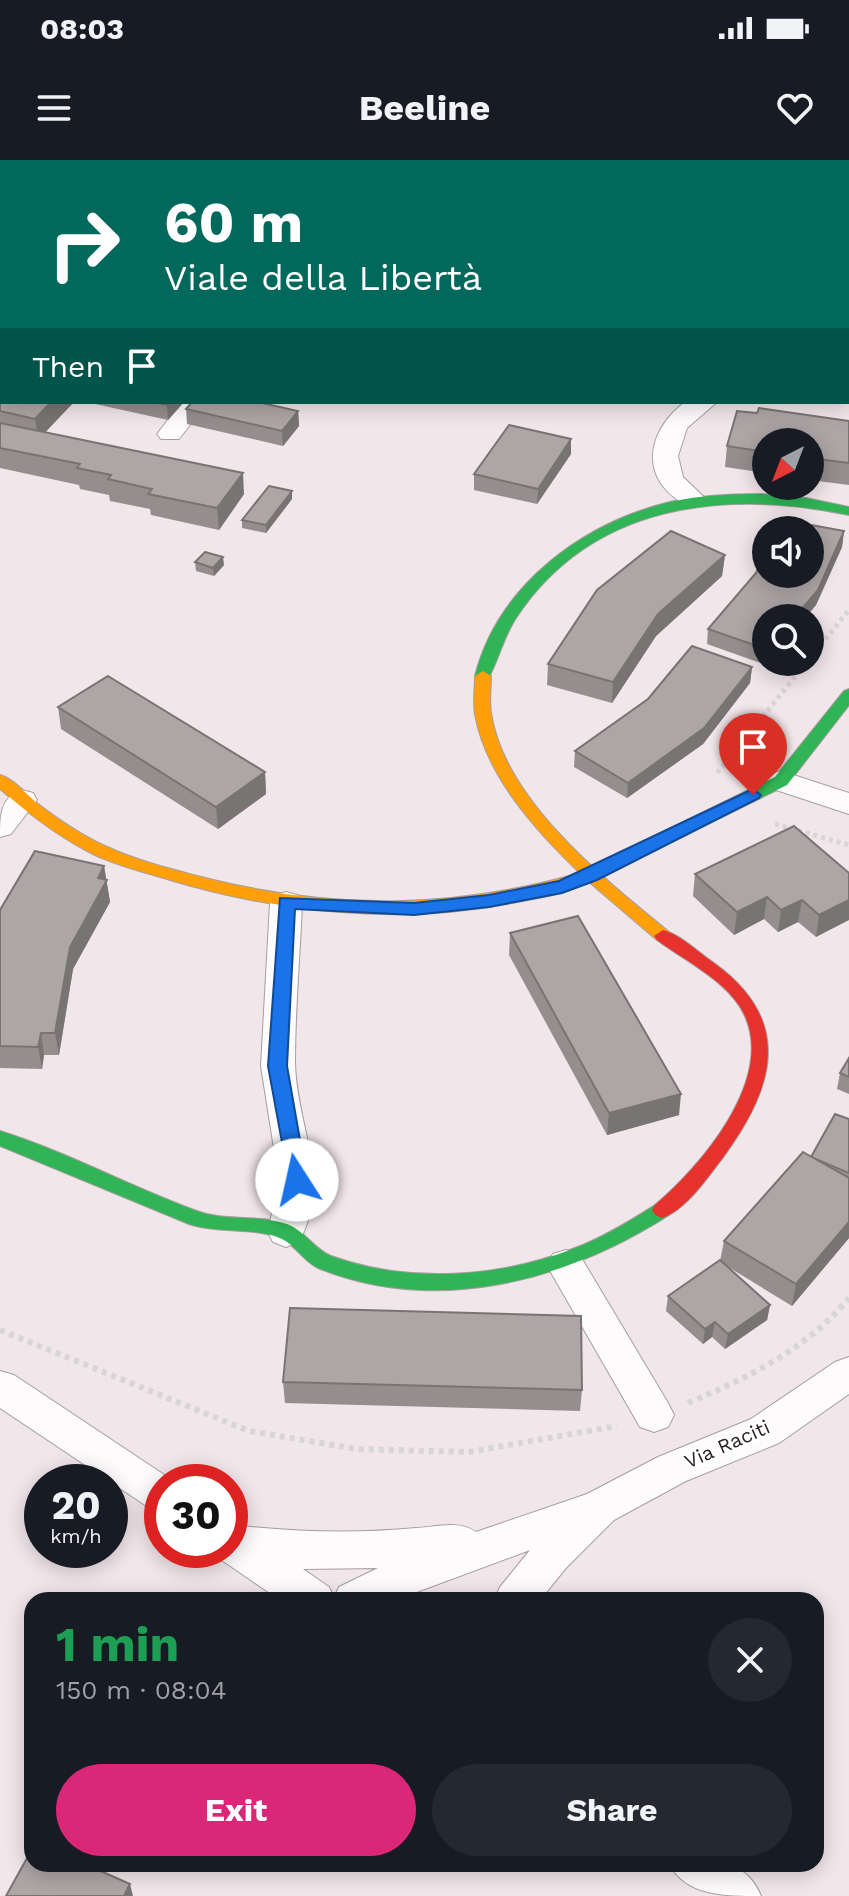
<!DOCTYPE html>
<meta charset="utf-8">
<style>
body{margin:0;font-family:"Work Sans",sans-serif;background:#242831;color:#f1f3f6;height:100vh;display:flex;flex-direction:column;font-size:30px;white-space:nowrap}
*{box-sizing:border-box;margin:0}
p{font-size:26px;color:#9ea1a6}
.icon{flex:none;width:44px;height:44px;fill:none;stroke:currentColor;stroke-width:2;stroke-linecap:round;stroke-linejoin:round}
.map{position:relative;flex:1;overflow:hidden}
.panel{position:absolute;left:24px;top:1432px;width:800px;height:280px;display:flex;flex-direction:column;background:#171b24;border-radius:24px;box-shadow:0 4px 20px #0003}
.panel>*{flex:none}
.banner{position:absolute;left:0px;top:0px;width:850px;height:244px;box-shadow:0 4px 20px #0003;background:#00695c;color:#fff;overflow:hidden}
.needle{width:52px;rotate:222deg}
.buttons{position:absolute;left:752px;top:268px;display:grid;gap:16px}
.buttons a{display:grid;place-items:center;width:72px;height:72px;border-radius:50%;background:#171b24;box-shadow:0 4px 20px #0003;font-size:40px}
.speed{position:absolute;left:24px;top:1304px;display:flex;gap:16px;font-size:40px;font-weight:700;text-align:center}
.speed>*{display:grid;place-content:center;width:104px;height:104px;border-radius:50%;background:#171b24;box-shadow:0 4px 20px #0003;line-height:1}
.speed small{font-size:20px;font-weight:400}
.speed .limit{border:12px solid #d22;background:#fff;color:#111}
.pin{position:absolute;display:grid;place-items:center;width:68px;height:68px;color:#fff;margin:-82px -34px;border-radius:50% 50% 50% 0;rotate:-45deg;box-shadow:0 0 8px #0007}
.pin .icon{rotate:45deg}
.me{position:absolute;width:88px;margin:-44px;rotate:350deg;stroke-linejoin:round;filter:drop-shadow(0 0 6px #0008)}
.turn{display:flex;align-items:center;gap:28px;height:168px;padding:0 32px;font-size:36px}
.turn .icon{width:104px;height:104px;stroke-width:2.5}
.turn b{display:block;font-size:56px;line-height:68px}
.then{display:flex;align-items:center;height:76px;padding:0 32px;background:#0003;gap:16px;font-size:30px}
.round{display:grid;place-items:center;flex:none;width:84px;height:84px;border-radius:42px;background:#242831}
.summary{display:flex;align-items:center;justify-content:space-between;height:136px;padding:0 32px}
h1{font-size:48px;font-weight:700;line-height:60px;color:#1e9e55}
.action{display:flex;gap:16px;margin-top:auto;padding:16px 32px}
.action a{flex:1;height:92px;border-radius:48px;background:#db2777;color:#fff;font-size:32px;font-weight:700;line-height:92px;text-align:center}
.action a+a{background:#242831;color:#f1f3f6}
.status{display:flex;justify-content:space-between;align-items:center;height:56px;padding:0 40px;background:#171b24;direction:ltr}
.status svg{height:22px;fill:currentColor}
header{display:flex;justify-content:space-between;align-items:center;height:104px;padding:0 32px;background:#171b24;font-size:36px;font-weight:700}
.map>svg:first-child{display:block}
.lines{fill:none;stroke-linecap:round;stroke-linejoin:round}
.street-casing{stroke:#a79ea0;stroke-width:2}
.fast-casing{stroke:#a79ea0;stroke-width:2}
.slow-casing{stroke:#a79ea0;stroke-width:2}
.jam-casing{stroke:#a79ea0;stroke-width:2}
.path-far2{stroke:#d8d5d6;stroke-width:4;stroke-dasharray:3 3;stroke-linecap:butt}
.path-far1{stroke:#d8d5d6;stroke-width:5;stroke-dasharray:4 4;stroke-linecap:butt}
.path{stroke:#d8d5d6;stroke-width:6;stroke-dasharray:5 5;stroke-linecap:butt}
.street{fill:#fdfbfc;fill-rule:evenodd}
.fast{fill:#30b455;fill-rule:evenodd}
.slow{fill:#ff9f0a;fill-rule:evenodd}
.jam{fill:#e5322d;fill-rule:evenodd}
.wall{fill:#958e8f}
.shaded-wall{fill:#797474}
.building{fill:#ada5a6;stroke:#797474;stroke-width:2}
.route{fill:#1a73e8;stroke:#114b97;stroke-width:2}
.labels{text-anchor:middle;dominant-baseline:central;stroke-width:6;stroke-linejoin:round;paint-order:stroke}
.street-label{font-size:20px;fill:#2a2224;stroke:#fff}
</style>
<div class="status"><b>08:03</b><svg viewBox="0 0 49 12"><path d="M0 12V9h3v3zM5 12V6h3v6zM10 12V3h3v9zM15 12V0h3v12zM26 1h20v11H26zM47 4h2v5h-2z"/></svg></div>
<header><svg class="icon" aria-label="menu" viewBox="0 0 24 24"><path d="M4 6h16M4 12h16M4 18h16"/></svg>Beeline<svg class="icon" aria-label="heart" viewBox="0 0 24 24"><path d="M12 20l-8-8c-3-5 5-10 8-4 3-6 11-1 8 4z"/></svg></header>
<div class="map">
<svg width="849" height="1736" viewBox="0 0 849 1736">
<rect width="100%" height="100%" fill="#f1e6e9"/>
<g class="lines">
<g class="street-casing">
<g id="street">
<path d="M118,0H141L117,2Z"/>
<rect x="848" y="21" width="1" height="14"/>
<path d="M849,106V121H848V106Z"/>
<path d="M182,242H208L179,279H161L157,274Z"/>
<path d="M685,242H717L687,268L678,296L683,317L707,340L703,346C691,349 685,346 675,338C638,309 652,267 685,242Z"/>
<path d="M781,611L849,633V654L770,628L766,621L770,614Z"/>
<path d="M22,630L33,633L37,640L11,674L0,677C0,656 0,637 22,630Z"/>
<path d="M286,732L297,735L302,743C300,796 295,849 295,902C296,965 332,1020 299,1082L286,1087L273,1082L268,1072L279,1020L261,906L270,743L275,735Z"/>
<path d="M566,1090L579,1094L668,1243L674,1255L668,1267L654,1272L640,1267L553,1116L547,1105L553,1094Z"/>
<path d="M849,1197V1234L779,1283L686,1321L614,1360L566,1408L540,1440H494L500,1427L530,1390L395,1440H280L220,1399L215,1390H230L232,1365C294,1372 354,1374 416,1368C436,1367 460,1360 476,1372L587,1334L658,1297L751,1259L835,1202ZM378,1408L339,1427L334,1438L329,1427L303,1409Z"/>
<path d="M0,1211L14,1215L175,1322H162V1353L148,1347L0,1248Z"/>
<path d="M669,1704C707,1704 744,1694 761,1736C723,1736 687,1736 669,1704Z"/>
</g>
</g>
<g class="fast-casing">
<g id="fast">
<path d="M761,334L806,338L849,347V355C724,329 592,343 516,458C503,478 499,499 488,519H478L475,516C498,425 583,363 670,342C700,335 731,334 761,334Z"/>
<path d="M849,529V545L787,625L587,723H575L573,719L575,715L775,617L844,531Z"/>
<path d="M0,971C67,992 131,1027 197,1051C226,1062 258,1054 287,1064C305,1071 314,1089 331,1096C408,1124 500,1118 575,1088C604,1077 630,1061 655,1045H669L672,1050L669,1055C566,1121 436,1156 318,1108C303,1101 295,1084 280,1078C254,1067 218,1074 189,1064L0,986Z"/>
</g>
</g>
<g class="slow-casing">
<path id="slow" d="M483,511L491,516C491,528 489,541 491,553C504,640 605,720 669,772L672,776L669,780H657L588,721C567,735 532,739 507,744C395,765 278,752 170,720C144,712 119,706 95,695C60,678 29,654 0,629V615C14,619 27,635 38,644C59,660 81,675 105,686C137,701 174,710 209,719C336,750 454,749 580,713C536,671 486,616 475,554C473,542 475,528 475,516Z"/>
</g>
<g class="jam-casing">
<path id="jam" d="M663,770C681,775 699,793 714,803C800,865 770,937 715,1008C702,1025 683,1051 662,1058L655,1055L652,1050L655,1045C701,1006 774,921 745,856C730,822 685,801 657,780L654,776Z"/>
</g>
<path class="path-far2" d="M815,0L822,2"/>
<g class="path-far1">
<path d="M810,498L849,450"/>
<path d="M717,613L807,502"/>
<path d="M775,664L849,685"/>
</g>
<g class="path">
<path d="M0,1170L249,1271L357,1289L469,1292L617,1266"/>
<path d="M688,1243C749,1217 806,1190 849,1138"/>
</g>
<use href="#street" class="street"/>
<use href="#fast" class="fast"/>
<use href="#slow" class="slow"/>
<use href="#jam" class="jam"/>
</g>
<g class="wall">
<path d="M0,0H17L15,2H2V8H0Z"/>
<path d="M172,0H218L216,2H182Z"/>
<path d="M374,0H544V2H372Z"/>
<path d="M0,18L2,31V70H0Z"/>
<path d="M849,158V214H848Z"/>
<path d="M0,166L2,242H74L45,272L244,334L219,370L151,355L150,349L110,341L109,335L80,329L79,325L0,308Z"/>
<path d="M86,242H184L168,260Z"/>
<path d="M186,249L298,251L299,266L283,286L187,264Z"/>
<path d="M757,253L849,261V325L810,320V282H766V313L725,307L727,286Z"/>
<path d="M571,279V294L537,344L474,330V314Z"/>
<path d="M292,339L266,373L242,368V360Z"/>
<path d="M844,371L842,387L816,445L805,458H766V502H768L766,505L707,484L708,469Z"/>
<path d="M725,395L722,416L656,476L612,543L547,525L548,504Z"/>
<path d="M195,402L224,405L214,416L196,411Z"/>
<path d="M752,507L750,523L703,584L627,638L574,607L575,591Z"/>
<path d="M58,547L265,612L266,634L218,669L61,569Z"/>
<path d="M104,706L110,742L73,809L59,895H44L42,909L0,908V750Z"/>
<path d="M849,713L816,777L798,762L778,772L764,759L734,775L693,736L695,714Z"/>
<path d="M510,773L679,955L607,975L509,795Z"/>
<path d="M849,898V934L837,929L840,913Z"/>
<path d="M849,959V1078L792,1146L725,1105L770,1145L767,1160L725,1189L712,1177L703,1184L666,1151L668,1136L720,1101L724,1081Z"/>
<path d="M283,1222L582,1230L580,1251L285,1243Z"/>
</g>
<g class="shaded-wall">
<path d="M6,0H17L15,2H6Z"/>
<path d="M51,242H74L38,280L35,259Z"/>
<path d="M169,242H184L168,260L167,245Z"/>
<path d="M298,251L299,266L283,286L282,271Z"/>
<path d="M571,279V294L537,344L538,329Z"/>
<path d="M243,313L244,334L219,370L217,348Z"/>
<path d="M292,331V339L266,373V365Z"/>
<path d="M844,371L842,387L816,445L805,458H794Z"/>
<path d="M725,395L722,416L656,476L612,543L613,522L658,454Z"/>
<path d="M223,397L224,405L214,416L213,408Z"/>
<path d="M752,507L750,523L703,584L627,638L628,623Z"/>
<path d="M265,612L266,634L218,669L216,647Z"/>
<path d="M104,706L110,742L73,809L59,895L55,873L70,787L98,718Z"/>
<path d="M767,737L764,759L734,775L737,752Z"/>
<path d="M802,740L798,762L778,772L781,750Z"/>
<path d="M849,740V760L816,777L819,755Z"/>
<path d="M41,873L44,895L42,909L38,887Z"/>
<path d="M681,934L679,955L607,975L609,953Z"/>
<path d="M849,1062V1078L792,1146L796,1124Z"/>
<path d="M770,1145L767,1160L725,1189L728,1174Z"/>
<path d="M715,1162L712,1177L703,1184L705,1169Z"/>
<path d="M130,1724L133,1736H124Z"/>
</g>
<g class="building">
<path d="M45,0H76L86,2H43Z"/>
<path d="M258,0H325L323,2H257Z"/>
<path d="M374,0H466L465,2H372Z"/>
<path d="M496,0H538L536,2H508Z"/>
<path d="M2,31V56H0V33Z"/>
<path d="M849,158V188L848,187Z"/>
<path d="M2,164V242H51L35,259L0,251V166Z"/>
<path d="M153,242H169L167,245Z"/>
<path d="M192,242H258L298,251L282,271L186,249Z"/>
<path d="M759,248L849,261V303L810,298V282H766V292L727,286L737,251L757,253Z"/>
<path d="M0,263L243,313L217,348L148,334L152,329L108,319L111,315L77,308L80,304L0,288Z"/>
<path d="M509,265L571,279L538,329L474,314Z"/>
<path d="M269,326L292,331L266,365L242,360Z"/>
<path d="M778,359L844,371L818,430L794,458H766V489L708,469L756,413L766,388V414H810V370H773Z"/>
<path d="M671,371L725,395L658,454L613,522L548,504L597,430Z"/>
<path d="M205,392L223,397L213,408L195,402Z"/>
<path d="M692,486L752,507L704,568L628,623L575,591L648,539Z"/>
<path d="M108,516L265,612L216,647L58,547Z"/>
<path d="M794,666L849,713V740L819,755L802,740L781,750L767,737L737,752L695,714Z"/>
<path d="M35,691L104,706L98,718L107,720L70,787L55,873H41L38,887L0,886V750Z"/>
<path d="M578,756L681,934L609,953L510,773Z"/>
<path d="M849,898V917L840,913Z"/>
<path d="M835,954L849,959V1013L811,997Z"/>
<path d="M803,992L849,1018V1062L796,1124L724,1081Z"/>
<path d="M720,1100L770,1145L728,1174L715,1162L705,1169L668,1136Z"/>
<path d="M290,1148L581,1156L582,1230L283,1222Z"/>
<path d="M32,1689V1704H85L130,1724L124,1736H6Z"/>
</g>
<path class="route" d="M753,629L761,635L759,638L597,720L562,733L489,747L414,755L295,749L287,906L307,1020L304,1026H290L268,906L280,738L414,743L489,735L559,721Z"/>
<g class="labels">
<g class="street-label">
<text transform="translate(727 1284) rotate(-24)">Via Raciti</text>
</g>
</g>
</svg>
<div class="buttons">
<a><svg class="needle" viewBox="-14 -14 28 28"><path d="M0-13l5 13h-10z" fill="#e53935"/><path d="M0 13l5-13h-10z" fill="#9ea1a6"/></svg></a>
<a><svg class="icon" aria-label="sound" viewBox="0 0 24 24"><path d="M4 9h4l5-4v14l-5-4H4zM17 9q2 3 0 6"/></svg></a>
<a><svg class="icon" aria-label="search" viewBox="0 0 24 24"><circle cx="10" cy="10" r="6"/><path d="M15 15l6 6"/></svg></a>
</div>
<div class="speed"><div>20<small>km/h</small></div><div class="limit">30</div></div>
<div class="pin" style="left:753px;top:635px;background:#d93025"><svg class="icon" aria-label="arrive" viewBox="0 0 24 24"><path d="M6 21V4h12l-3 4 3 4H6"/></svg></div>
<svg class="me" style="left:297px;top:1020px" viewBox="-20 -20 40 40"><circle r="19" fill="#fff"/><path d="M0-13L10 11 0 6-10 11z" fill="#1a73e8"/></svg>
<div class="banner">
<div class="turn"><svg class="icon" aria-label="right" viewBox="0 0 24 24"><path d="M7 20v-9h11M14 6l5 5-5 5"/></svg><div><b>60 m</b>Viale della Libertà</div></div>
<div class="then">Then<svg class="icon" aria-label="arrive" viewBox="0 0 24 24"><path d="M6 21V4h12l-3 4 3 4H6"/></svg></div>
</div>
<section class="panel">
<div class="summary"><div><h1>1 min</h1><p>150 m · 08:04</p></div><a class="round"><svg class="icon" aria-label="close" viewBox="0 0 24 24"><path d="M6 6l12 12M18 6L6 18"/></svg></a></div>
<div class="action"><a>Exit</a><a>Share</a></div>
</section>
</div>
